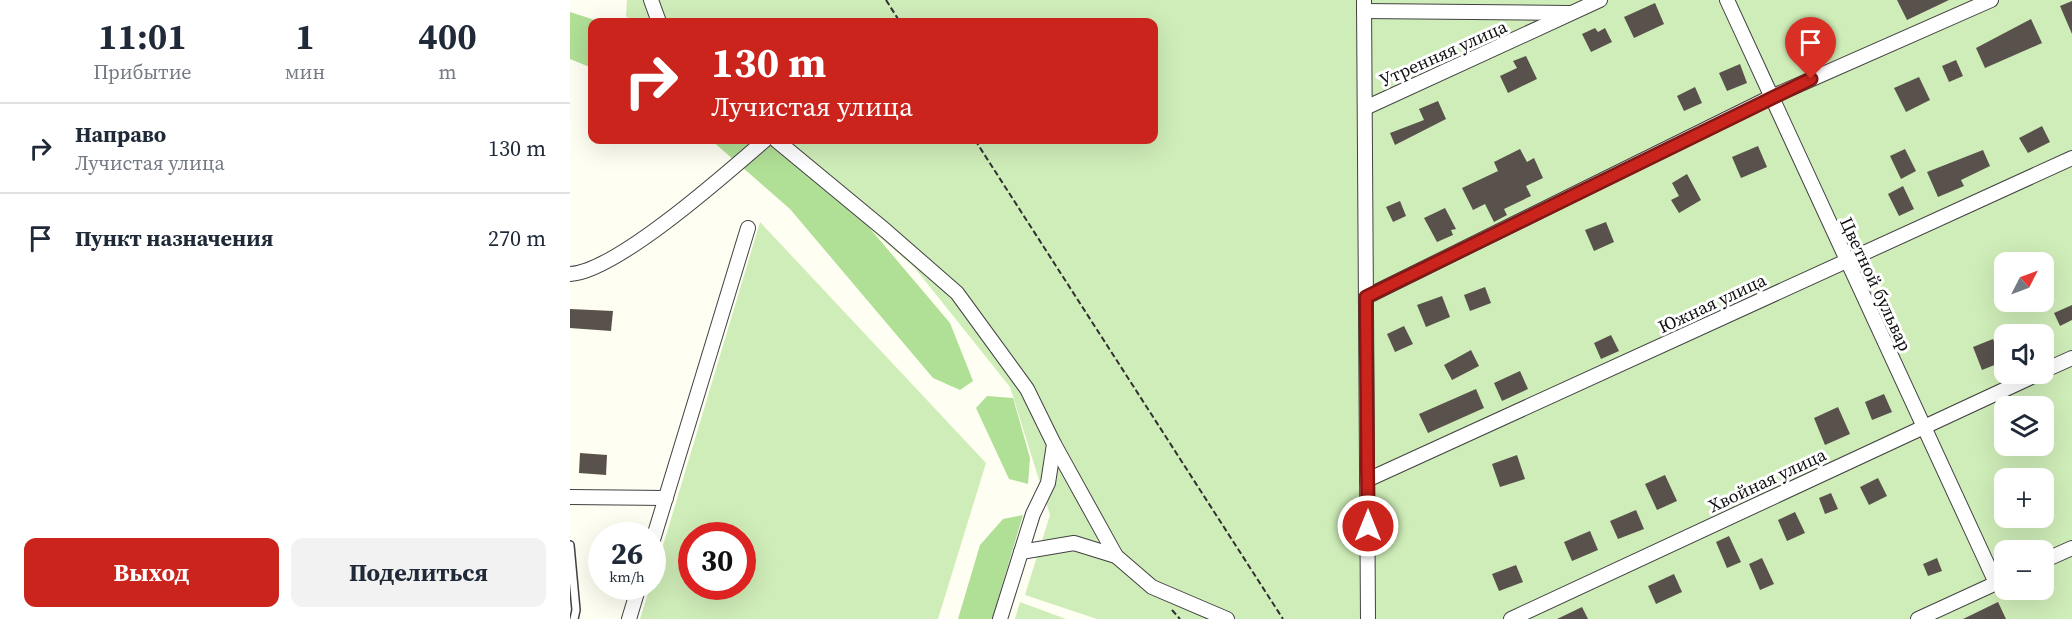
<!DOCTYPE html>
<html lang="ru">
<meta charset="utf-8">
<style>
body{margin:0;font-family:"Source Serif 4",serif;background:#f2f2f3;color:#1f2937;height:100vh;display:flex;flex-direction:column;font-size:22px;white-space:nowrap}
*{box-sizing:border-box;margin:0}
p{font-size:20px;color:#747a83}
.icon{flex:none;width:33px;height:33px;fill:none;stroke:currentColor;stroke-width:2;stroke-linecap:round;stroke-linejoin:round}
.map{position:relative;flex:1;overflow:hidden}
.drawer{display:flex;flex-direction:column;background:#fff;width:570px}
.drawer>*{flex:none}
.guide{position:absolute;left:18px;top:18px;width:570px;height:126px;border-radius:12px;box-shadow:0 6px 24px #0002;background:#ca241d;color:#fff;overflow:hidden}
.needle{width:39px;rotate:48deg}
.buttons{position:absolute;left:1424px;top:252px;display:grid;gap:12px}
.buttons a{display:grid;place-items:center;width:60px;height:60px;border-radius:12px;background:#fff;box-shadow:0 6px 24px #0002;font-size:30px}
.speed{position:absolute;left:18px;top:522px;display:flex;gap:12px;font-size:30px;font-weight:700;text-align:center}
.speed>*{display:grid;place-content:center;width:78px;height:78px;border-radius:50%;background:#fff;box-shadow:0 6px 24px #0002;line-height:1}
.speed small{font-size:15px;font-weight:400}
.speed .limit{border:9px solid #d22;background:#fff;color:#111}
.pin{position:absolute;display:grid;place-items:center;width:51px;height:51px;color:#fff;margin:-62px -26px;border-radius:50% 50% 50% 0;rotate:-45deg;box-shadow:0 0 6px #0007}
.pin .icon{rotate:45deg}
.me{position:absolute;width:66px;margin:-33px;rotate:0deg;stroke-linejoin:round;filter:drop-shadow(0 0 4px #0008)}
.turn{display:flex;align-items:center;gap:21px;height:126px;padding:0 24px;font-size:27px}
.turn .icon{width:78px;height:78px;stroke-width:2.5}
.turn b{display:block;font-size:42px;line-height:51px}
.eta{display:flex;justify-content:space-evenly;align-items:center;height:102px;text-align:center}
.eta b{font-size:36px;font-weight:700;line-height:42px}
.button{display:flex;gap:12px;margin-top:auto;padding:12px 24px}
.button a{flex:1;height:69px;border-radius:12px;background:#ca241d;color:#fff;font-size:24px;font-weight:700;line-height:69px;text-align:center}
.button a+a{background:#f2f2f3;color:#1f2937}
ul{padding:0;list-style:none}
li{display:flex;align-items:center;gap:18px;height:90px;padding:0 24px;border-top:2px solid #e0e1e3}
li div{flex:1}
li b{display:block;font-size:22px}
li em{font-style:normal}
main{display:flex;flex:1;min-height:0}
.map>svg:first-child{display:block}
.green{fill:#cfedb8;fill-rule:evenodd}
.forest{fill:#b0df96}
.building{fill:#59514b}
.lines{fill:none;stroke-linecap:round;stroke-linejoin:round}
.lane-casing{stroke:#424242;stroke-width:10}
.street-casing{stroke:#424242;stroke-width:16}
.path{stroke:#313131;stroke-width:2;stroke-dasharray:6 3;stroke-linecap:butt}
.lane{stroke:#fff;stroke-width:7}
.street{stroke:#fff;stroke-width:14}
.route-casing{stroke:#831713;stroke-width:15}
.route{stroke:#ca241d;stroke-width:10}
.labels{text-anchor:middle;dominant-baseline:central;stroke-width:6;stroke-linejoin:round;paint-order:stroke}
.street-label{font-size:18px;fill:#0f0f0f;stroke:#fff}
</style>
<main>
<section class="drawer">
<div class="eta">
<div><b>11:01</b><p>Прибытие</p></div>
<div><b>1</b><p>мин</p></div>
<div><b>400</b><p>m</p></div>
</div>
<ul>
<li><svg class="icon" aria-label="right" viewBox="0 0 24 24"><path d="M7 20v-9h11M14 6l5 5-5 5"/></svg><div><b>Направо</b><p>Лучистая улица</p></div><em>130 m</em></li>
<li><svg class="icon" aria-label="arrive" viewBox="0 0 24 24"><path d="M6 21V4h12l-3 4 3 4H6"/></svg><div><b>Пункт назначения</b></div><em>270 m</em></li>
</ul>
<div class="button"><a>Выход</a><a>Поделиться</a></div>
</section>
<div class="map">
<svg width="1502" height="619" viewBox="0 0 1502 619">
<rect width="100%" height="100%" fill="#fffef2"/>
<g class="green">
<path d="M57,0H1502V619H527L455,595L480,515L440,387L344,267L198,140H584V22H63L56,16ZM1434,262H1473V302H1434ZM1434,334H1473V374H1434ZM1434,406H1473V446H1434ZM1434,478H1473V518H1434ZM1434,550H1473V590H1434Z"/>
<path d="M190,222L416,463L368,619H70L80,587L82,586L83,579ZM122,536H172V586H122Z"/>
<path d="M450,602L496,619H445Z"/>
</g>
<g class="forest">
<path d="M0,12L31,22H22V68L0,59Z"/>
<path d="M141,140H195L297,225L380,323L403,381L390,390L363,378L220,209Z"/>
<path d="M417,396L443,398L460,458L458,484L439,479L406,408Z"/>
<path d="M453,515L422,619H388L410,545L433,519Z"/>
</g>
<g class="building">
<path d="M1327,0H1379L1337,20Z"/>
<path d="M1502,1V34L1490,6Z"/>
<path d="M1085,3L1094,24L1064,38L1054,17Z"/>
<path d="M1461,19L1472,43L1415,68L1406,48Z"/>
<path d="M1025,28L1028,32L1035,28L1042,42L1021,52L1012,34Z"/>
<path d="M956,56L967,79L938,93L930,76L947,68L943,61Z"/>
<path d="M1386,60L1393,76L1379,82L1372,66Z"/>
<path d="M1170,64L1177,83L1157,91L1149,73Z"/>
<path d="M1349,77L1360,100L1336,112L1324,88Z"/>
<path d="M1125,87L1132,103L1114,111L1107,96Z"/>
<path d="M868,101L876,119L825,145L820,133L854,120L849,109Z"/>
<path d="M1472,126L1480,142L1458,153L1449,138Z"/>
<path d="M1188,146L1197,167L1171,178L1162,157Z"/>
<path d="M950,149L957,162L964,158L973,178L956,186L961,196L934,209L937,215L924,222L915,204L903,210L892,188L928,171L924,162Z"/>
<path d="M1335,149L1346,171L1331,179L1320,156Z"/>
<path d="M1413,150L1420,166L1391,180L1394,186L1368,197L1357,172Z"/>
<path d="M1117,174L1131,200L1109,213L1101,200L1109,196L1102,183Z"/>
<path d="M1333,186L1344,209L1329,216L1318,194Z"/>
<path d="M830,201L836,216L823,222L816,207Z"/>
<path d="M875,208L886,229L881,230L883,235L867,242L854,218Z"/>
<path d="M1036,222L1044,242L1024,251L1015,230Z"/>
<path d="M915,287L921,303L900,311L894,295Z"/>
<path d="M872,296L880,317L856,327L847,305Z"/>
<path d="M1502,305V320L1490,326L1484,313Z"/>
<path d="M0,309L43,311L41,331L0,328Z"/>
<path d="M834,326L843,344L825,352L817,334Z"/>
<path d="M1041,335L1049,351L1031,359L1024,343Z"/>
<path d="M1423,339L1432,362L1412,370L1403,347Z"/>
<path d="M901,350L909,366L882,380L874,365Z"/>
<path d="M950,371L958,389L932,401L924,383Z"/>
<path d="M906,389L914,408L858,433L849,414Z"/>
<path d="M1314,394L1322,412L1302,420L1295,402Z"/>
<path d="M1268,407L1280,434L1255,445L1244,418Z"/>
<path d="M10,453L37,455L36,475L9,473Z"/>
<path d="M947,455L955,479L930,487L922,464Z"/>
<path d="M1095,475L1107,501L1087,510L1075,484Z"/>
<path d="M1308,478L1317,496L1299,505L1290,487Z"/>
<path d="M1261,493L1268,509L1255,514L1249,498Z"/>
<path d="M1066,510L1074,529L1048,539L1040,521Z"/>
<path d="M1225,512L1235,533L1217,541L1208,520Z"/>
<path d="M1020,531L1028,550L1002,561L994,542Z"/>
<path d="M1159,536L1171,562L1157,568L1146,542Z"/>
<path d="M1192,558L1204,584L1190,590L1179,564Z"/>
<path d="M1367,558L1372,571L1358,576L1353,564Z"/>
<path d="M946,565L953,582L929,591L922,574Z"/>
<path d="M1104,574L1112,592L1086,604L1078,586Z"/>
<path d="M1428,602L1436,619H1393Z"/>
<path d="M1012,607L1018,619H987Z"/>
</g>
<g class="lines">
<g class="lane-casing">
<path id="lane" d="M0,545L6,610L4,619"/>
</g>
<g class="street-casing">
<g id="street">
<path d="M81,0L89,22"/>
<path d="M794,0L798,619"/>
<path d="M1157,0L1426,583"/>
<path d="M794,11L999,13"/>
<path d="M795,108L1030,0"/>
<path d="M206,140L316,231L387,293L457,389L484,444L478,483L463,514L430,619"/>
<path d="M0,274C46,272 158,172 195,140"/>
<path d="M796,297L1201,97L1421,0"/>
<path d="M1473,371L1502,358"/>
<path d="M484,444L546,556L582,587L657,619"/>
<path d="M797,480L1502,158"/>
<path d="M0,497L96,498"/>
<path d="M82,543L178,228"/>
<path d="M451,552L504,543L546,556"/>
<path d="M1473,561L1502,548"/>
<path d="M59,619L69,586"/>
<path d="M941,619L1468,374"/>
<path d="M1348,619L1433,580"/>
</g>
</g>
<g class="path">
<path d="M316,0L330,22"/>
<path d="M405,140L713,619"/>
<path d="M602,610L610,619"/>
</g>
<use href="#lane" class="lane"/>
<use href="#street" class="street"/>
</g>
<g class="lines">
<g class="route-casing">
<path id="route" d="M798,526L796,297L1241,79"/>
</g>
<use href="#route" class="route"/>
</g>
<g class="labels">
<g class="street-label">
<text transform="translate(873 53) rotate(-24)">Утренняя улица</text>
<text transform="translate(1306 284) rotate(65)">Цветной бульвар</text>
<text transform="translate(1142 303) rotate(-25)">Южная улица</text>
<text transform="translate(1197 480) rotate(-25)">Хвойная улица</text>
</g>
</g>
</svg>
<div class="buttons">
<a><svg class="needle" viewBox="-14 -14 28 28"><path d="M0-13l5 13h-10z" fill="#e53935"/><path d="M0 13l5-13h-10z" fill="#747a83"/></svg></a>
<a><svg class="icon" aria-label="sound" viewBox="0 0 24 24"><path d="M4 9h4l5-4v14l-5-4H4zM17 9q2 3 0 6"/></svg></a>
<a><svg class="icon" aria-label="layers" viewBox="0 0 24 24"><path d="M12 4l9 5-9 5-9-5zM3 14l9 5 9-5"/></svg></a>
<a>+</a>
<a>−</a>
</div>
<div class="speed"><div>26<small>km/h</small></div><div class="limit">30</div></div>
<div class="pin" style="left:1241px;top:79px;background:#d93025"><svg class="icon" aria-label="arrive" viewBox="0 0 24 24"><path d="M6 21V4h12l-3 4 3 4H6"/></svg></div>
<svg class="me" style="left:798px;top:526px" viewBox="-20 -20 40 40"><circle r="17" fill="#ca241d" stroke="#fff" stroke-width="3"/><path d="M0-11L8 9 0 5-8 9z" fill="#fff"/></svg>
<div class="guide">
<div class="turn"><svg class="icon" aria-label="right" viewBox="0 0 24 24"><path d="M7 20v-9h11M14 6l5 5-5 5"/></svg><div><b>130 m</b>Лучистая улица</div></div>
</div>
</div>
</main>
